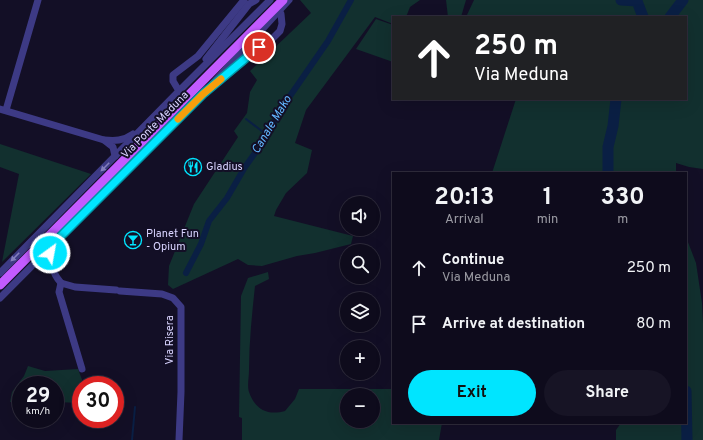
<!DOCTYPE html>
<meta charset="utf-8">
<style>
body{margin:0;font-family:Overpass,sans-serif;background:#171425;color:#f1f3f6;height:100vh;display:flex;flex-direction:column;font-size:15px;white-space:nowrap}
*{box-sizing:border-box;margin:0}
p{font-size:13px;color:#9b9ba3}
.icon{flex:none;width:22px;height:22px;fill:none;stroke:currentColor;stroke-width:2;stroke-linecap:round;stroke-linejoin:round}
.map{position:relative;flex:1;overflow:hidden}
.sheet{position:absolute;left:392px;top:172px;width:295px;height:252px;display:flex;flex-direction:column;background:#0e0b1c;border-radius:0px;box-shadow:0 4px 16px #0002,0 0 0 1px #2e2b3b}
.sheet>*{flex:none}
.guide{position:absolute;left:392px;top:16px;width:295px;height:84px;border-radius:0px;box-shadow:0 4px 16px #0002,0 0 0 1px #2e2b3b;background:#202124;color:#fff;overflow:hidden}
.tools{position:absolute;left:340px;top:196px;display:grid;gap:8px}
.tools a{display:grid;place-items:center;width:40px;height:40px;border-radius:50%;background:#0e0b1c;box-shadow:0 4px 16px #0002,0 0 0 1px #2e2b3b;font-size:20px}
.speed{position:absolute;left:12px;top:376px;display:flex;gap:8px;font-size:20px;font-weight:700;text-align:center}
.speed>*{display:grid;place-content:center;width:52px;height:52px;border-radius:50%;background:#0e0b1c;box-shadow:0 4px 16px #0002,0 0 0 1px #2e2b3b;line-height:1}
.speed small{font-size:10px;font-weight:400}
.speed .limit{border:6px solid #d22;background:#fff;color:#111}
.pin{position:absolute;display:grid;place-items:center;width:34px;height:34px;color:#fff;margin:-17px;border:2px solid #fff;border-radius:50%;box-shadow:0 1px 4px #0007}
.me{position:absolute;width:44px;margin:-22px;rotate:32deg;stroke-linejoin:round;filter:drop-shadow(0 0 3px #0008)}
.turn{display:flex;align-items:center;gap:14px;height:84px;padding:0 16px;font-size:18px}
.turn .icon{width:52px;height:52px;stroke-width:2.5}
.turn b{display:block;font-size:28px;line-height:34px}
.eta{display:flex;justify-content:space-evenly;align-items:center;height:68px;text-align:center}
.eta b{font-size:24px;font-weight:700;line-height:28px}
.primary-button{display:flex;gap:8px;margin-top:auto;padding:8px 16px}
.primary-button a{flex:1;height:46px;border-radius:24px;background:#00e5ff;color:#111;font-size:16px;font-weight:700;line-height:46px;text-align:center}
.primary-button a+a{background:#171425;color:#f1f3f6}
ul{padding:0;list-style:none}
li{display:flex;align-items:center;gap:12px;height:56px;padding:0 16px}
li div{flex:1}
li b{display:block;font-size:15px}
li em{font-style:normal}
.map>svg:first-child{display:block}
.green{fill:#12302f;fill-rule:evenodd}
.lines{fill:none;stroke-linecap:round;stroke-linejoin:round}
.stream{stroke:#0a1f44;stroke-width:2}
.canal{stroke:#0a1f44;stroke-width:6}
.river{stroke:#0a1f44;stroke-width:11}
.minor{stroke:#3d3a85;stroke-width:7}
.major{stroke:#c25bff;stroke-width:9}
.oneway{fill:#837fbc}
.route-casing{stroke:#0095a6;stroke-width:10}
.route{stroke:#00e5ff;stroke-width:7}
.slow{stroke:#f59e0b;stroke-width:7}
.labels{text-anchor:middle;dominant-baseline:central;stroke-width:4;stroke-linejoin:round;paint-order:stroke}
.street-label{font-size:11px;fill:#d9d4ff;stroke:#130f26}
.poi-label{font-size:11px;fill:#d9d4ff;stroke:#130f26;text-anchor:start}
.water-label{font-size:12px;font-style:italic;fill:#62b6ff;stroke:#130f26}
</style>
<div class="map">
<svg width="703" height="440" viewBox="0 0 703 440">
<rect width="100%" height="100%" fill="#130f26"/>
<g class="green">
<path d="M300,0H420L410,7L406,17H393V24L375,17L306,110L295,143L312,150L307,173L286,193L276,210L274,216L353,236L351,244L315,253L297,256L262,266L248,265L238,259L173,289L168,285L169,266L194,204L238,137L234,131L247,113L250,92L257,80L250,71L311,13Z"/>
<path d="M446,0H466L461,17H448Z"/>
<path d="M474,0H703V169L689,167L676,163V173H492L516,99H686V17H466Z"/>
<path d="M376,19L393,25V62L356,49Z"/>
<path d="M0,144L91,174L2,262L19,174L0,167Z"/>
<path d="M686,237L696,263L702,303L703,323V440H616V430L621,423H686Z"/>
<path d="M268,272L269,279L255,286C252,314 249,342 249,370C249,377 247,386 249,392C255,409 267,416 285,411L295,399L299,389H392L393,387V423H442L439,440H242V418L239,417L241,296L248,278ZM347,395H373V421H347Z"/>
<path d="M28,366L45,371L78,369L84,385H81V403L55,402V385H21V402H10L12,392L24,376Z"/>
</g>
<g class="lines">
<g class="stream">
<path d="M246,119L267,135"/>
<path d="M132,440L135,407"/>
</g>
<path class="canal" d="M186,273L201,244L209,221L227,198L245,167L265,139L281,109L328,41L351,0"/>
<g class="river">
<path d="M621,0L637,1L643,17"/>
<path d="M670,17L683,0"/>
<path d="M608,173V147L613,126L616,99"/>
<path d="M686,391L687,440"/>
</g>
<g class="minor">
<path d="M206,59L249,4L256,0"/>
<path d="M225,76L259,47L271,40L280,31L282,24L281,14"/>
<path d="M179,91L173,81V75L198,56L244,0"/>
<path d="M0,109L104,140"/>
<path d="M6,110L38,0"/>
<path d="M115,156L113,147L104,140C115,141 123,141 133,134"/>
<path d="M51,246C49,259 52,273 61,283L75,287L116,290"/>
<path d="M0,273L179,91L270,0"/>
<path d="M61,283L59,292L82,369"/>
<path d="M120,291L162,294L173,298L181,307V392L179,440"/>
<path d="M0,298L203,94L289,0"/>
</g>
<path class="major" d="M0,285L283,0"/>
</g>
<defs><path id="oneway-solid" d="M-6-.8H1V-3.2L6.5 0L1 3.2V.8H-6Z"/></defs>
<g class="oneway">
<use href="#oneway-solid" transform="translate(105 167) rotate(135)"/>
<use href="#oneway-solid" transform="translate(15 257) rotate(135)"/>
</g>
<g class="lines">
<g class="route-casing">
<path id="route" d="M50,253L51,246L203,94L259,47"/>
</g>
<use href="#route" class="route"/>
<path class="slow" d="M178,119L203,94L221,79"/>
</g>
<defs>
<g id="restaurant-ring" transform="scale(0.9)"><circle r="9.5" fill="#130f26" stroke="#00e5ff" stroke-width="1.5"/><path d="M-5-6h1v4h1v-4h1v4h1v-4h1v5L-1.5 .5V6h-2V.5L-5-1ZM5-6V6H3V1.5H1.5Q1.5-4 5-6Z" fill="#00e5ff"/></g>
<g id="bar-ring" transform="scale(0.9)"><circle r="9.5" fill="#130f26" stroke="#00e5ff" stroke-width="1.5"/><path d="M-6-5H6L.8 .8V4.5H3.5V6h-7V4.5H-.8V.8Z" fill="#00e5ff"/></g>
</defs>
<g fill-rule="evenodd">
<use href="#restaurant-ring" x="193" y="167"/>
<use href="#bar-ring" x="133" y="240"/>
</g>
<g class="labels">
<g class="street-label">
<text transform="translate(155 125) rotate(-45)">Via Ponte Meduna</text>
<text transform="translate(170 340) rotate(-90)">Via Risera</text>
</g>
<g class="poi-label">
<text x="206" y="167">Gladius</text>
<text x="146" y="234">Planet Fun<tspan x="146" dy="13">- Opium</tspan></text>
</g>
<g class="water-label">
<text transform="translate(272 125) rotate(-59)">Canale Mako</text>
</g>
</g>
</svg>
<div class="tools">
<a><svg class="icon" aria-label="sound" viewBox="0 0 24 24"><path d="M4 9h4l5-4v14l-5-4H4zM17 9q2 3 0 6"/></svg></a>
<a><svg class="icon" aria-label="search" viewBox="0 0 24 24"><circle cx="10" cy="10" r="6"/><path d="M15 15l6 6"/></svg></a>
<a><svg class="icon" aria-label="layers" viewBox="0 0 24 24"><path d="M12 4l9 5-9 5-9-5zM3 14l9 5 9-5"/></svg></a>
<a>+</a>
<a>−</a>
</div>
<div class="speed"><div>29<small>km/h</small></div><div class="limit">30</div></div>
<div class="pin" style="left:259px;top:47px;background:#d93025"><svg class="icon" aria-label="arrive" viewBox="0 0 24 24"><path d="M6 21V4h12l-3 4 3 4H6"/></svg></div>
<svg class="me" style="left:50px;top:253px" viewBox="-20 -20 40 40"><circle r="17" fill="#00e5ff" stroke="#fff" stroke-width="3"/><path d="M0-11L8 9 0 5-8 9z" fill="#fff"/></svg>
<div class="guide">
<div class="turn"><svg class="icon" aria-label="ahead" viewBox="0 0 24 24"><path d="M12 20V5M6 11l6-6 6 6"/></svg><div><b>250 m</b>Via Meduna</div></div>
</div>
<section class="sheet">
<div class="eta">
<div><b>20:13</b><p>Arrival</p></div>
<div><b>1</b><p>min</p></div>
<div><b>330</b><p>m</p></div>
</div>
<ul>
<li><svg class="icon" aria-label="ahead" viewBox="0 0 24 24"><path d="M12 20V5M6 11l6-6 6 6"/></svg><div><b>Continue</b><p>Via Meduna</p></div><em>250 m</em></li>
<li><svg class="icon" aria-label="arrive" viewBox="0 0 24 24"><path d="M6 21V4h12l-3 4 3 4H6"/></svg><div><b>Arrive at destination</b></div><em>80 m</em></li>
</ul>
<div class="primary-button"><a>Exit</a><a>Share</a></div>
</section>
</div>
